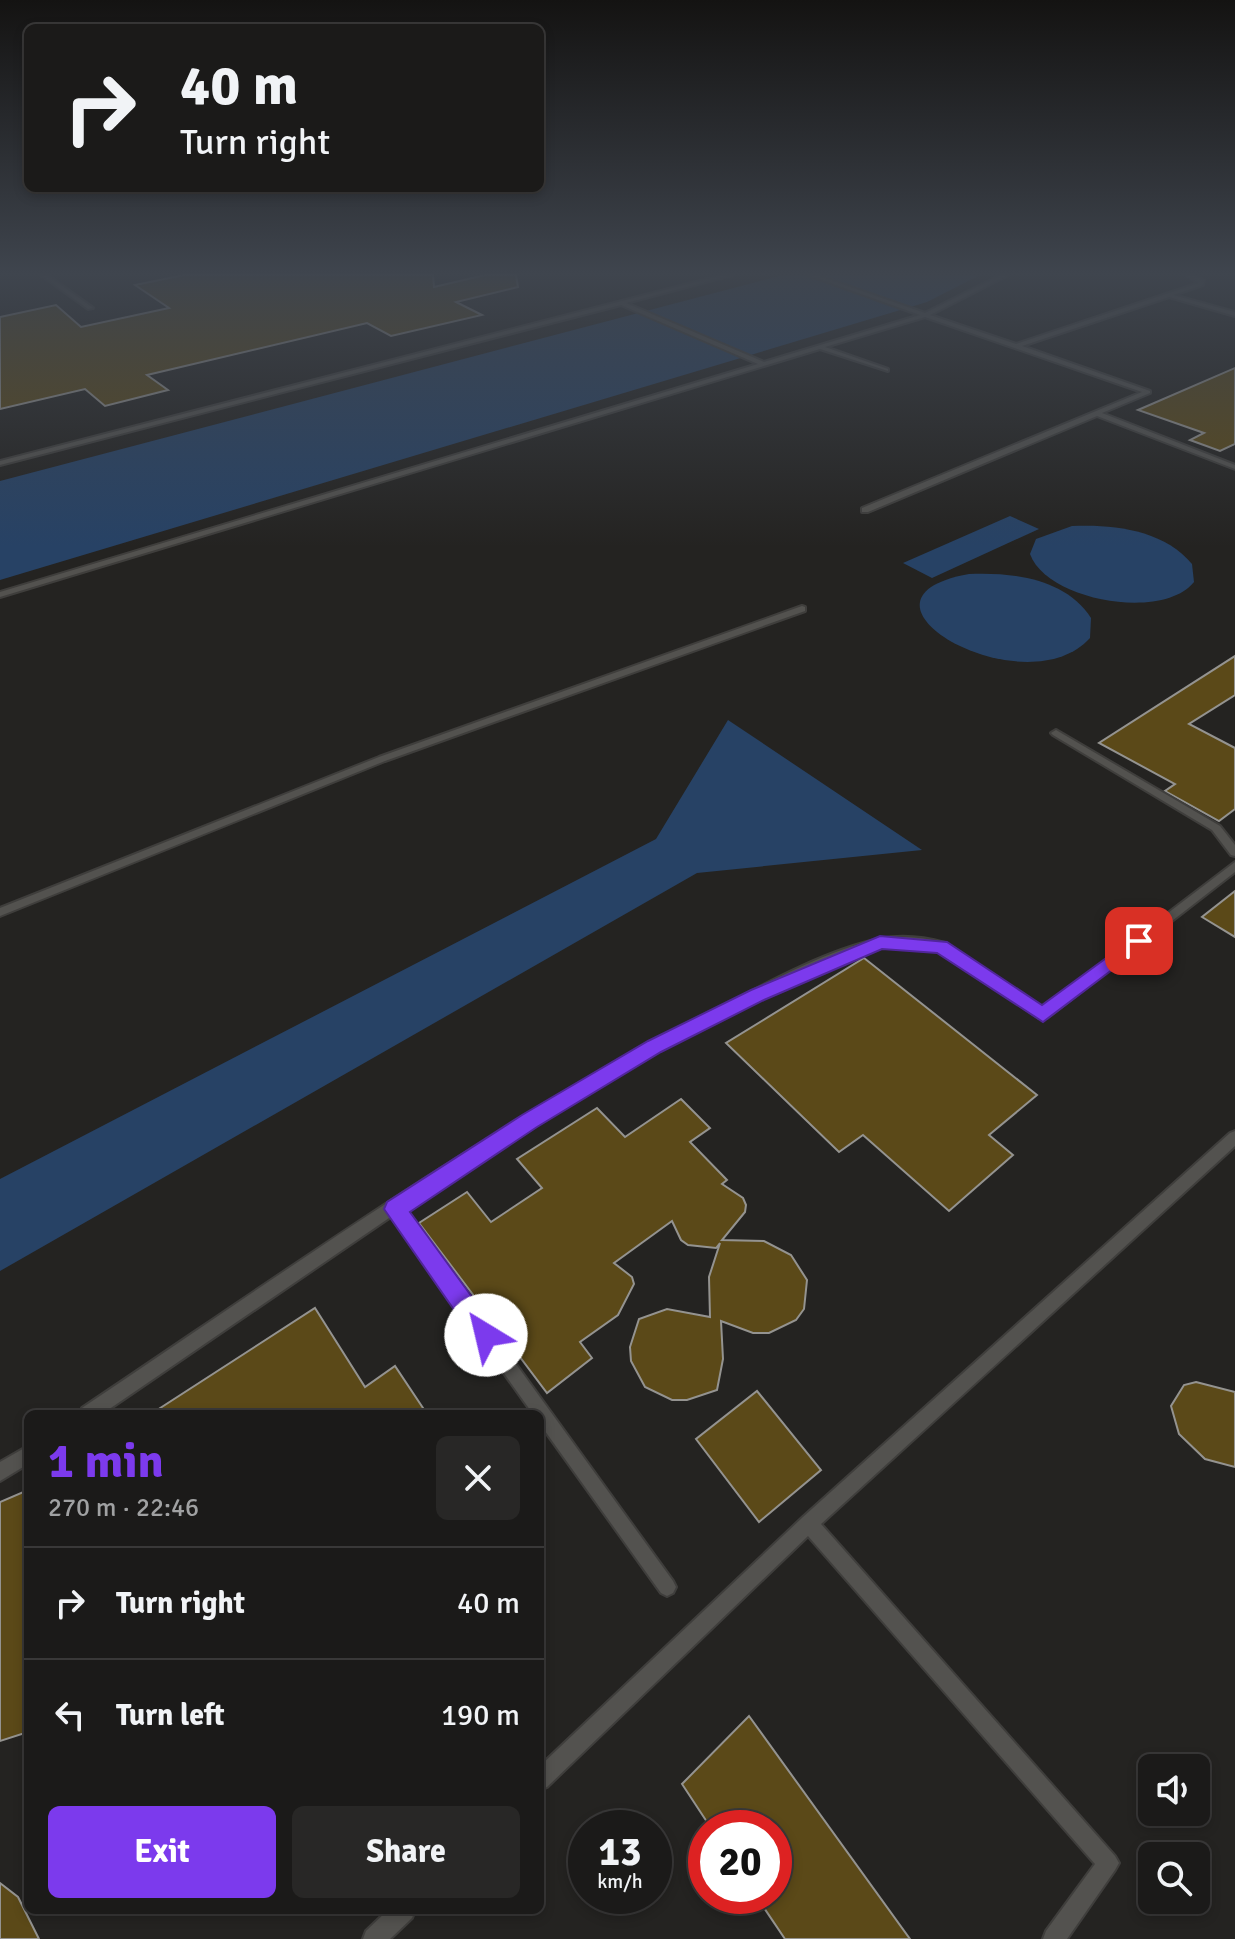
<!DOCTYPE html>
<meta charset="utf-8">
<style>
body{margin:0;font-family:Signika,sans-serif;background:#282726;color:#f1f3f6;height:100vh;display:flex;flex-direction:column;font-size:30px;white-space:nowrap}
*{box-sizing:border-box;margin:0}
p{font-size:26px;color:#a0a1a2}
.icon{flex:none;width:44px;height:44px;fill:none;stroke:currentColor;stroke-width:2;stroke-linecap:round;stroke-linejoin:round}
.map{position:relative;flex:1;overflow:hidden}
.details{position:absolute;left:24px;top:1410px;width:520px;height:504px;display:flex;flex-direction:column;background:#1b1a19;border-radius:12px;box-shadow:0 4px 12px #0003,0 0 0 2px #393838}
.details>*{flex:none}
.top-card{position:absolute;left:24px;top:24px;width:520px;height:168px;border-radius:12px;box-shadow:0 4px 12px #0003,0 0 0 2px #393838;background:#1b1a19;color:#f1f3f6;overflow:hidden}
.fabs{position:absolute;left:1138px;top:1754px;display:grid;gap:16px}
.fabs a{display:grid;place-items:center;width:72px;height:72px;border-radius:12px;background:#1b1a19;box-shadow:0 4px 12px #0003,0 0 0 2px #393838;font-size:40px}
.speed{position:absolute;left:568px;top:1810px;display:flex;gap:16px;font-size:40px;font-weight:700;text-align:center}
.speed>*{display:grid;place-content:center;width:104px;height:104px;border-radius:50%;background:#1b1a19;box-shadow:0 4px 12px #0003,0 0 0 2px #393838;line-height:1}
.speed small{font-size:20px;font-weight:400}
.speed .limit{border:12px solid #d22;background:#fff;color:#111}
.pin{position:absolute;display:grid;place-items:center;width:68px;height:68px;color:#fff;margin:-34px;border-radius:16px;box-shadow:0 4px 12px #0006}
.me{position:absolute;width:88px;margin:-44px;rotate:324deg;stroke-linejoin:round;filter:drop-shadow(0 0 6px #0008)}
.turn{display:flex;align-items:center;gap:28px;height:168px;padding:0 24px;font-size:36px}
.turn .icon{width:104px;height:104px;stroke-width:2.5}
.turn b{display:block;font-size:56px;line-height:68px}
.round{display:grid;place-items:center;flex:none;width:84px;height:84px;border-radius:12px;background:#282726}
.head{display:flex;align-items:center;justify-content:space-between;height:136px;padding:0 24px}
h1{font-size:48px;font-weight:700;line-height:60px;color:#7c3aed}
.action{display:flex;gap:16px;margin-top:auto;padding:16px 24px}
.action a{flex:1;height:92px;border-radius:12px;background:#7c3aed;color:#fff;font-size:32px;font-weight:700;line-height:92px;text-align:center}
.action a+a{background:#282726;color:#f1f3f6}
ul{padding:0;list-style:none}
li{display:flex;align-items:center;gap:24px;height:112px;padding:0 24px;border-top:2px solid #393838}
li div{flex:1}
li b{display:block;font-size:30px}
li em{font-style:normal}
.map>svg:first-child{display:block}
.water{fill:#274265}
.building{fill:#5b4918;stroke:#949390;stroke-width:2}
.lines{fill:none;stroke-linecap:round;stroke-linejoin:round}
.lane-casing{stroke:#3f3e3c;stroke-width:4}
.lane{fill:#53524f;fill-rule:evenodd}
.route{fill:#7c3aed;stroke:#51269a;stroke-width:2}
</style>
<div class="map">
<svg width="1235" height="1939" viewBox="0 0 1235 1939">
<rect width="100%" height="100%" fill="#242321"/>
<g class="water">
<path d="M783,275H980L927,302L0,580V481Z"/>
<path d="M1010,516L1039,529L932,578L903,563Z"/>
<path d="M1072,526C1114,524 1164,530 1192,564L1194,582C1163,621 1047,601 1030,554L1036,539Z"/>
<path d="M969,574C1013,572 1066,579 1091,618L1090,638C1025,710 829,599 969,574Z"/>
<path d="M728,720L922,850L697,873L0,1271V1179L656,839Z"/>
</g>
<g class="building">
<path d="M184,275H433L434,287L485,275H516L518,287L456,302L482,315L391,336L367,323L147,375L168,390L105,406L85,389L0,409V317L56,305L81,327L169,308L135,285Z"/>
<path d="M1235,368V444L1220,451L1190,440L1204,433L1138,410Z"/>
<path d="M1235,656V695L1189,724L1235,748V809L1219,821L1165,791L1175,784L1099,743Z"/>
<path d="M1235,891V937L1202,917Z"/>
<path d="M864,958L1037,1095L989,1135L1013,1155L949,1211L863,1135L839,1152L726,1043Z"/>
<path d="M681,1099L710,1128L690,1142L727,1180L722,1184L743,1198L746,1205L745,1212L722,1240L764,1241L791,1255L807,1280L804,1309L796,1320L769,1333H753L721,1321L723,1359L717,1390L687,1400H672L645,1387L631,1361L630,1347L639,1319L667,1309L710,1317L709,1277L720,1243L716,1248L688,1245L681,1240L672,1221L614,1263L632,1277L634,1284L618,1315L580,1342L592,1358L547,1393L419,1223L467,1192L491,1222L542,1188L517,1159L597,1108L625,1137Z"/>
<path d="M315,1308L365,1387L395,1366L427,1414H151Z"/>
<path d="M1196,1382L1235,1392V1467L1205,1459L1179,1434L1171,1406L1184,1385Z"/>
<path d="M757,1391L821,1470L759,1522L696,1439Z"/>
<path d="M28,1490V1732L0,1741V1502Z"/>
<path d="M749,1716L910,1939H785L756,1896H774V1828H711L682,1784Z"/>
<path d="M0,1883L18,1897L39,1939H0Z"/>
</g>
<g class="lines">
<g class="lane-casing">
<g id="lane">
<path d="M41,275H47L93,308L88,309Z"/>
<path d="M723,275H732L626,303L764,362L920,315L808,275H816L925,313L1001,275H1008L930,315L1016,344L1199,283L1186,275H1193L1204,280L1203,285L1173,295L1235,312V316L1169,297L1022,346L1150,391V393L1102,413L1235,465V469L1097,416L868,512H862V508L1142,392L925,317L825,347L888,369V371L820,349L0,597V592L758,364L621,305L0,465V461Z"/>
<path d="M802,606L805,607V611L385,761L0,916V908L379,757Z"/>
<path d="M1056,730L1220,826L1235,845V856L1231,855L1212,830L1053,735L1051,733Z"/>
<path d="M1235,862V872L1047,1018H1039L938,950L896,945L867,951L810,974L651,1055L569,1103L403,1208L673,1581L676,1587L673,1593L667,1596L661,1593L540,1424V1414H533L392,1216L102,1414H80L82,1408C282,1274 478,1133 691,1023C747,994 818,952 879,939C901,935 924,937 945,943L1043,1008Z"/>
<path d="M1235,1131V1146L821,1524L1115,1856L1119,1863L1115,1870L1067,1939H1043L1046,1931L1095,1864L808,1536L547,1787L540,1790V1766L803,1517L1230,1133Z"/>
<path d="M28,1446V1464L0,1481V1462Z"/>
<path d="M388,1910H415L412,1918L390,1939H363L366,1931Z"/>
</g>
</g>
<use href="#lane" class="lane"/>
</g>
<linearGradient id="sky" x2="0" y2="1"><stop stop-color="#141312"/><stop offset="0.5" stop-color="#3f454e"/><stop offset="1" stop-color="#3f454e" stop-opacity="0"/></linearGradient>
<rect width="1235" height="547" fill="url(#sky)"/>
<path class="route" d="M1139,934L1148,941L1145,945L1043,1022L937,953L882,949L764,1000L661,1052L537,1127L410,1212L494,1327L497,1335L494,1343L486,1347L477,1343L384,1209L387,1202L522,1115L648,1041L751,990L880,936L947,942L1042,1005Z"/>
</svg>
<div class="fabs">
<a><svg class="icon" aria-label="sound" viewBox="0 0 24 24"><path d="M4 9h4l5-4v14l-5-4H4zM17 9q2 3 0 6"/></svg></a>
<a><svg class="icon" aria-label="search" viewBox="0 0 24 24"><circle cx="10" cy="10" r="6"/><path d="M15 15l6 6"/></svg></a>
</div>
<div class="speed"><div>13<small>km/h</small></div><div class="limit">20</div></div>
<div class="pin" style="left:1139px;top:941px;background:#d93025"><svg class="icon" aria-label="arrive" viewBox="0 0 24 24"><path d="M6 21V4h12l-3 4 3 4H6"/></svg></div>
<svg class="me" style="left:486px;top:1335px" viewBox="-20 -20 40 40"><circle r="19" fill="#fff"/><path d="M0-13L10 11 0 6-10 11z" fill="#7c3aed"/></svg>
<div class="top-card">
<div class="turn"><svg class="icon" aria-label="right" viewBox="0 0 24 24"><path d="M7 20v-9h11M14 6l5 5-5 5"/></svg><div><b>40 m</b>Turn right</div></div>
</div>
<section class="details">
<div class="head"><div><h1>1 min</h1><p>270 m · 22:46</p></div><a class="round"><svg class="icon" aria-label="close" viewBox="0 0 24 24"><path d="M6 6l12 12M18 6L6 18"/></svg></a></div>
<ul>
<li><svg class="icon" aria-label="right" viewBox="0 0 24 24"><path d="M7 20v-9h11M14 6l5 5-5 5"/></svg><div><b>Turn right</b></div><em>40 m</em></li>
<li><svg class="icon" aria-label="left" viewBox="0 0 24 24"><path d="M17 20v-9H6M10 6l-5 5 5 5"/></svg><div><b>Turn left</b></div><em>190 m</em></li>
</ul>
<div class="action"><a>Exit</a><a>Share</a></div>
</section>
</div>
